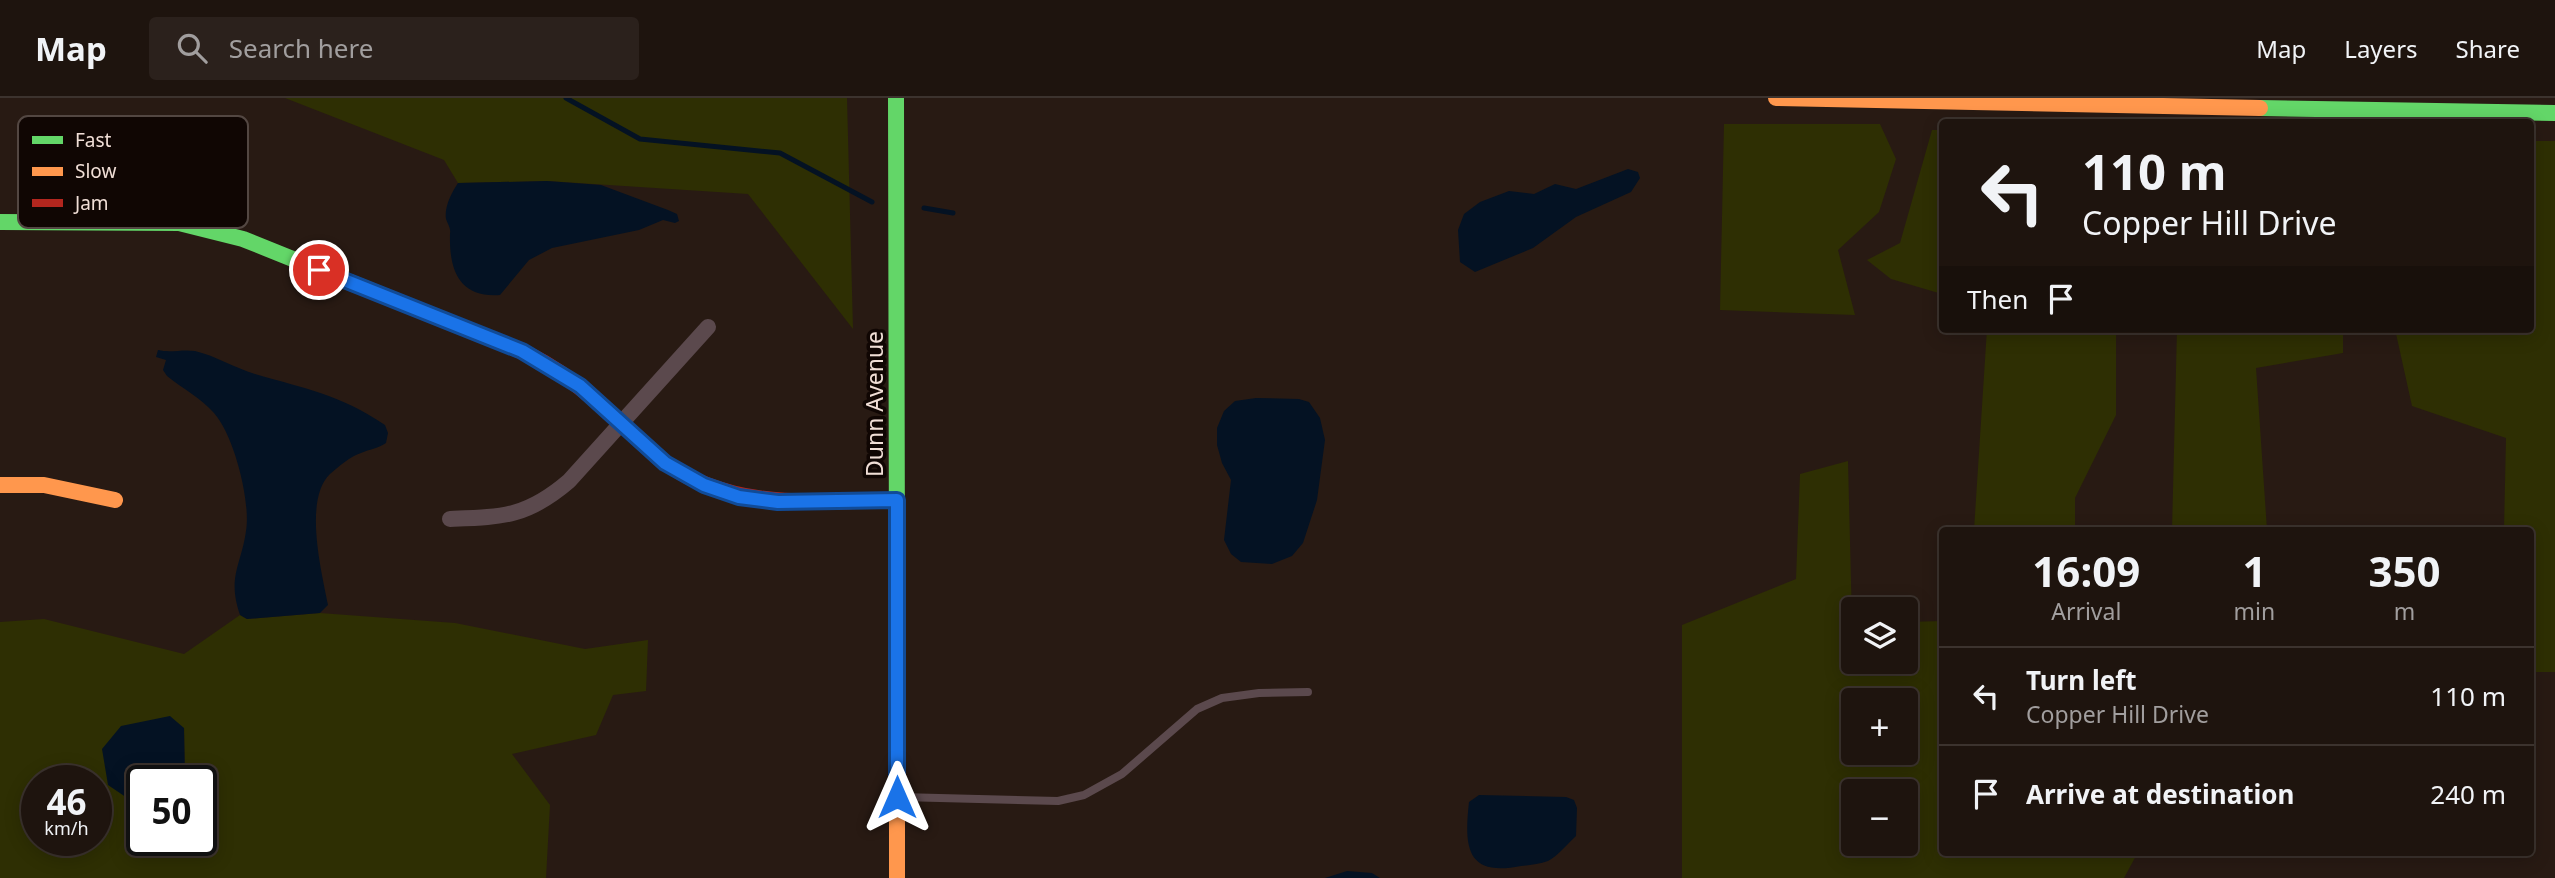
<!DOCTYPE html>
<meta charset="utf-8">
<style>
body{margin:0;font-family:"Noto Sans",sans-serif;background:#2b211c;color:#f1f3f6;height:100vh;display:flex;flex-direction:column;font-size:26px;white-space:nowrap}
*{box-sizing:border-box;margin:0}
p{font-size:23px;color:#a19e9e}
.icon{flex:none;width:38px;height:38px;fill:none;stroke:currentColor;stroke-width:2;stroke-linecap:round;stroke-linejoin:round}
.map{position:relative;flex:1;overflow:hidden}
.sheet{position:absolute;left:1939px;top:429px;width:595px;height:329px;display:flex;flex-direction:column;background:#1e140e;border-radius:7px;box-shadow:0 4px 18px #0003,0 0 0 2px #3c332e}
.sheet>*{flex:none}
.banner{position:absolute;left:1939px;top:21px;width:595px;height:214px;border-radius:7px;box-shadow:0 4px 18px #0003,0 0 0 2px #3c332e;background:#1e140e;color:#f1f3f6;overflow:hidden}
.fabs{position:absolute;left:1841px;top:499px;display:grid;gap:14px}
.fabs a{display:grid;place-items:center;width:77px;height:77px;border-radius:7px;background:#1e140e;box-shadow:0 4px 18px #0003,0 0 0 2px #3c332e;font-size:35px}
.speed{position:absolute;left:21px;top:667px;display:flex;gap:14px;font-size:35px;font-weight:700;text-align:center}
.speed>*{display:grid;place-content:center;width:91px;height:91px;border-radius:50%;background:#1e140e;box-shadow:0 4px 18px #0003,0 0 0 2px #3c332e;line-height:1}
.speed small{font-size:18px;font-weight:400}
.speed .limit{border:4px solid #111;border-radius:10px;background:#fff;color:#111}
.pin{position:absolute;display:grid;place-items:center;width:60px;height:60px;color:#fff;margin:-30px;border:4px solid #fff;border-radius:50%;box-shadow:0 2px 7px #0007}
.me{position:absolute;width:77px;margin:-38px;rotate:0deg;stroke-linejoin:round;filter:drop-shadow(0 0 5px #0008)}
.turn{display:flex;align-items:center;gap:24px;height:147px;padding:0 28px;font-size:32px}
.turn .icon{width:91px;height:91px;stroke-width:2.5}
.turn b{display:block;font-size:49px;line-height:60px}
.then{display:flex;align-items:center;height:66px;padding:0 28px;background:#0003;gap:14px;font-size:26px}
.eta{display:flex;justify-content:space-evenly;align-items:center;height:119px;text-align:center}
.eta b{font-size:42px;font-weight:700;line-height:49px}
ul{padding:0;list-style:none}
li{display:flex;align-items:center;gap:21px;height:98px;padding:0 28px;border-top:2px solid #3c332e}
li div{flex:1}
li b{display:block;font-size:26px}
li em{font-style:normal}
header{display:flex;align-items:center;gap:42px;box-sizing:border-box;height:98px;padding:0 35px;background:#1e140e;border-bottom:2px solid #3c332e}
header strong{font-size:33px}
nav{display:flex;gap:38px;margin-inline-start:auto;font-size:24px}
.search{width:490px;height:63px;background:#2b211c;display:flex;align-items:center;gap:18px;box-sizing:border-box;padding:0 24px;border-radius:7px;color:#a19e9e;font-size:26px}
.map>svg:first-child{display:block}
.green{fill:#2e2f03;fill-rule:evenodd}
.water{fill:#041223}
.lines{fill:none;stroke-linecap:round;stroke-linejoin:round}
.stream{stroke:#041223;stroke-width:5}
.lane{stroke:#5b494d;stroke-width:8}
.street{stroke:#5b494d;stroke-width:16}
.fast{stroke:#63d668;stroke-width:16}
.slow{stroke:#ff974d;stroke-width:16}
.jam{stroke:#b3261e;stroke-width:16}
.route-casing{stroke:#114b97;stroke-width:18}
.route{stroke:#1a73e8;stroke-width:12}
.labels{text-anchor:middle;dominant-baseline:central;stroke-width:7;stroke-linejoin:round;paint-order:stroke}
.street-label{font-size:23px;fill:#f0ded6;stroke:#100603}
.key{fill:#100603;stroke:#534742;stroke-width:2}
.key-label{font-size:19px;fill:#f0ded6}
</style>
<header>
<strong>Map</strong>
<div class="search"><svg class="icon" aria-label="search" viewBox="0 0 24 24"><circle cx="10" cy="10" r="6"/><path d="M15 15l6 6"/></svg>Search here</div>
<nav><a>Map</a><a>Layers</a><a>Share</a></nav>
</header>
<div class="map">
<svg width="2555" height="780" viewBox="0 0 2555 780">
<rect width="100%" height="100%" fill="#281a13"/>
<g class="green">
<path d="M285,0H847L853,231L748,96L547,83L458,85L444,62Z"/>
<path d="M1724,26H1880L1896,61L1879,114L1838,152L1855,217L1720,212Z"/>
<path d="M1932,32H1942V196L1891,181L1867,162L1900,145Z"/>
<path d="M2531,43H2555V574H2531L2530,432H2504L2506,340L2412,308L2395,231H2530Z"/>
<path d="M1987,231H2116V317L2075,400V432H1974Z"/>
<path d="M2177,231H2343V255L2256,270L2267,432H2172Z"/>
<path d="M1848,363L1853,564H1906V524L1942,523V754H2138L2124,780H1682V527L1796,481L1800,376ZM1906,602V654H1853V602ZM1906,693V746H1853V693Z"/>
<path d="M320,515L455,525L585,551L648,542L646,593L613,597L596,637L512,656L550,707L546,780H0V524L44,521L184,556L240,517L247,521ZM121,628L184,630L185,682H201V742H142V710ZM37,682H96V742H37Z"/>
</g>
<g class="water">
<path d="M1628,71L1638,74L1640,80L1631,94L1576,119L1533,150L1475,174L1460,164L1458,132L1464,116L1480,104L1509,93L1534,96L1555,86L1576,91Z"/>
<path d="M547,83L601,87L668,112L677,116L679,123L675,125L663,122L639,132L552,150L529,162L500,197C459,200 449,172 450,136C451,130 448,127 446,121C444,109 452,94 458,85Z"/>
<path d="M158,252C171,255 182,251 195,253C216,258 235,270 255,276C306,291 339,296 385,327L388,335L386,345C377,351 370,351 361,355C351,358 338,369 330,376C303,402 322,475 328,507L320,515L247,521L240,517C227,479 241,468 246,433C251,404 234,337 214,315C202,301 182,290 167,278L163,272L166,262L156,259Z"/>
<path d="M1256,300L1299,301L1309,304L1320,320L1325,342L1317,402L1303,445L1292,458L1272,466L1241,464L1231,456L1224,442L1231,382L1222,365L1217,347V330L1224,313L1235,303Z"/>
<path d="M170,618L184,630L185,682H142V710L108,687L102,651L121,628Z"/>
<path d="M1479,697L1566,699L1574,702L1577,710L1576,738C1568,745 1558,758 1548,763C1540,766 1529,767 1521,768C1466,779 1464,749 1469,704Z"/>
<path d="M1347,773L1372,775L1380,780H1325Z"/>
</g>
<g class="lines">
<g class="stream">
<path d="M566,0L640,41L780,55L872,104"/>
<path d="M924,110L953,115"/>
</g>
<path class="lane" d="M900,699L1058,703L1084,697L1122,676L1197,611L1222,600L1259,595L1308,594"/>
<path class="street" d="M450,421C503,419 527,419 569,383L708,229"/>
<g class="fast">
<path d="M896,0L897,479"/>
<path d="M2260,10L2555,15"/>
<path d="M0,124L179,125L243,141L514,250"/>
</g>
<g class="slow">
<path d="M1776,0L2260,10"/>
<path d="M0,387H44L115,402"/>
<path d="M897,479V780"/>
</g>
<path class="jam" d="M514,250C559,268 595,301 630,333C642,344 653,356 666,365C734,414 817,403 897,402"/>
</g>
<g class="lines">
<g class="route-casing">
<path id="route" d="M319,172L522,253L580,288L665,365L704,387L739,399L778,404L897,402V699"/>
</g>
<use href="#route" class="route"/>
</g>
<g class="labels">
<g class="street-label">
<text transform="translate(874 306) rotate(-90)">Dunn Avenue</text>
</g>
</g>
<rect x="18" y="18" width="230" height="112" rx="10" class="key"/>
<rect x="32" y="38" width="31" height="8" fill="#63d668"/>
<rect x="32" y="69" width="31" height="9" fill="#ff974d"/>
<rect x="32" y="101" width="31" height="8" fill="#b3261e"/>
<g class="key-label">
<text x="75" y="49">Fast</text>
<text x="75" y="80">Slow</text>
<text x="75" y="112">Jam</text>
</g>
</svg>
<div class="fabs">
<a><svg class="icon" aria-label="layers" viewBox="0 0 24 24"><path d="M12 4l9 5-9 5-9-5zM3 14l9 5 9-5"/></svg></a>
<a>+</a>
<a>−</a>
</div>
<div class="speed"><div>46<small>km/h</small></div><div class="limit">50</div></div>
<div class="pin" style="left:319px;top:172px;background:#d93025"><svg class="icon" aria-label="arrive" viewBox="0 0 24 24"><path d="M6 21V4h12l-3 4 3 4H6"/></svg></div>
<svg class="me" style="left:897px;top:699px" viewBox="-20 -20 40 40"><path d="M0-17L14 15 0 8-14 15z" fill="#1a73e8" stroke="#fff" stroke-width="4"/></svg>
<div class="banner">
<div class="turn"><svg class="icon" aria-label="left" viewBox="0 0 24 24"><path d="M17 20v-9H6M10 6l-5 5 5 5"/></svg><div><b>110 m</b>Copper Hill Drive</div></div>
<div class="then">Then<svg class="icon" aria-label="arrive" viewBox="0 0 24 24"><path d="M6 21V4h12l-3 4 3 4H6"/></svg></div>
</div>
<section class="sheet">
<div class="eta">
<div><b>16:09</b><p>Arrival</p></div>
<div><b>1</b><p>min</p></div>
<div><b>350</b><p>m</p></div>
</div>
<ul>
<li><svg class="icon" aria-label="left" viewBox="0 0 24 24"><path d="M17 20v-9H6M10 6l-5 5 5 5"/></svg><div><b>Turn left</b><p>Copper Hill Drive</p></div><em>110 m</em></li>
<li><svg class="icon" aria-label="arrive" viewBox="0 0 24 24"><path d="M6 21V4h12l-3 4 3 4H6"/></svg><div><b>Arrive at destination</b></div><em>240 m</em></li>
</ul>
</section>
</div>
